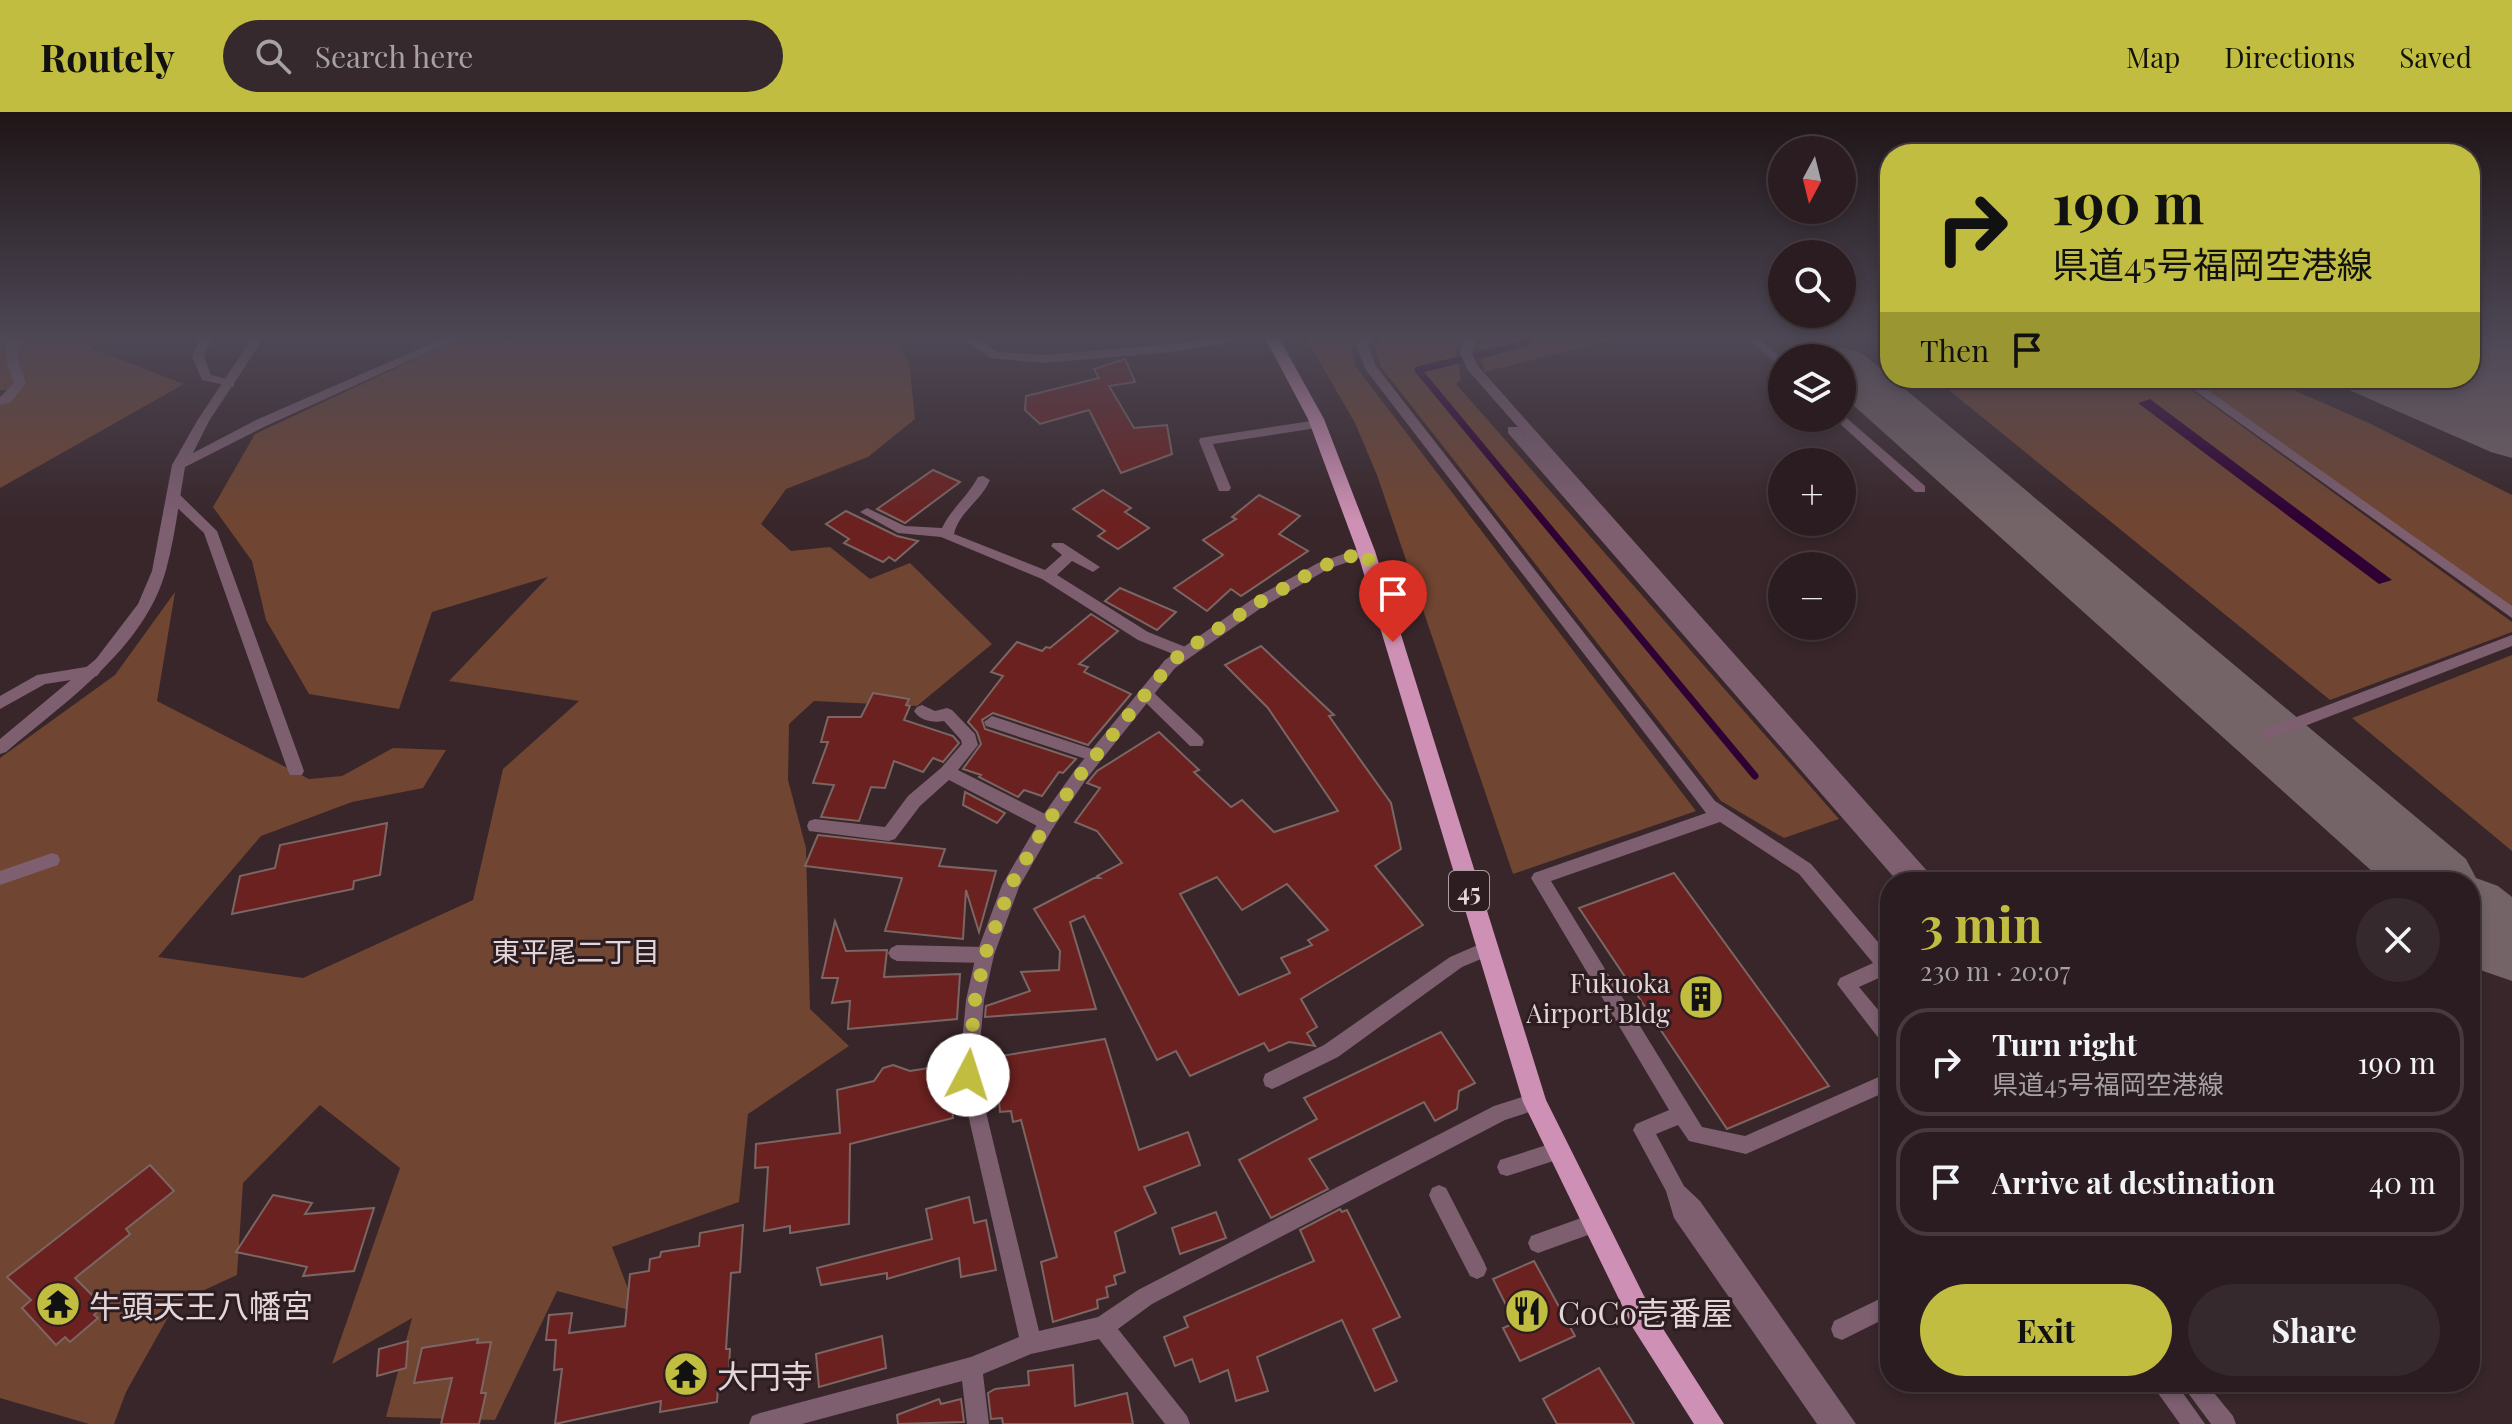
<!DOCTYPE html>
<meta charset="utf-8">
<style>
body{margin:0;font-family:"Playfair Display","Noto Sans JP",serif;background:#36292d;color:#f1f3f6;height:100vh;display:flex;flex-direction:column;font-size:30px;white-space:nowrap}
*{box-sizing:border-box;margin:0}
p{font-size:26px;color:#a5a1a5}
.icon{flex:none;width:44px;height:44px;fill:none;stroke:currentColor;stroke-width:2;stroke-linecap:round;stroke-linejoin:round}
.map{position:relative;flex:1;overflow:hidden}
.panel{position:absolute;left:1880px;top:760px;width:600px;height:520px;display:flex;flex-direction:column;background:#2a1c20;border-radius:32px;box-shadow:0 4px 12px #0003,0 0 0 2px #463a3e}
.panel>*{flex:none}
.banner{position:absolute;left:1880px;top:32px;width:600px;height:244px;border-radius:32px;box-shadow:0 4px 12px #0003,0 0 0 2px #463a3e;background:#c1bd40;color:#111;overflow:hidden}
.needle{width:52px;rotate:187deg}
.controls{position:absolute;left:1768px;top:24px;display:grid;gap:16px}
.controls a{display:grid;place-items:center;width:88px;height:88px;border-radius:50%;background:#2a1c20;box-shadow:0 4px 12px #0003,0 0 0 2px #463a3e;font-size:40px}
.pin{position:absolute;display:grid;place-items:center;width:68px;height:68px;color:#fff;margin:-82px -34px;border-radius:50% 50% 50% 0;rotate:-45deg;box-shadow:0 0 8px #0007}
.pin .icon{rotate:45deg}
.me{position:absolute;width:88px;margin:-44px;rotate:5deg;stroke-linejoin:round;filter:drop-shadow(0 0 6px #0008)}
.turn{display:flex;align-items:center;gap:28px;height:168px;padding:0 40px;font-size:36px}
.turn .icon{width:104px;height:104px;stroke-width:2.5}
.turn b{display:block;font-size:56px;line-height:68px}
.then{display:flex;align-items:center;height:76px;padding:0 40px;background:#0003;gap:16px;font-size:30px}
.round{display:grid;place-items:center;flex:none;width:84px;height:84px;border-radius:42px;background:#36292d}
.overview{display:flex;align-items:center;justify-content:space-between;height:136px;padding:0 40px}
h1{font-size:48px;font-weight:700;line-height:60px;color:#c1bd40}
.button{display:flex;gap:16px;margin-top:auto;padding:16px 40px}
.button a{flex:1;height:92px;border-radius:48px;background:#c1bd40;color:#111;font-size:32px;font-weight:700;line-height:92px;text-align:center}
.button a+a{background:#36292d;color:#f1f3f6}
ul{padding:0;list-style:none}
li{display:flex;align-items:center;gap:24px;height:108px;margin:0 16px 12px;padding:0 24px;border:4px solid #463a3e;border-radius:32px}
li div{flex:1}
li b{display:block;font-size:30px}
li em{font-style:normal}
header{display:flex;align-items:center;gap:48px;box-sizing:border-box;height:112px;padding:0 40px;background:#c1bd40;color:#111}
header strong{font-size:38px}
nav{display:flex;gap:44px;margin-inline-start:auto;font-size:28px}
.search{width:560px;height:72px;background:#36292d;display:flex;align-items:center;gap:20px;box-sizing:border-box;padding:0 28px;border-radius:44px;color:#a5a1a5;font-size:30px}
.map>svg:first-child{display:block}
.green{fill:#704531}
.water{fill:#2e0033}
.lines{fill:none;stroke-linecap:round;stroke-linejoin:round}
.stream{stroke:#2e0033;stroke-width:7}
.taxiway{fill:#746468;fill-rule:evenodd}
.runway{fill:#746468;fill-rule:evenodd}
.building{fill:#6b2120;stroke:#7b6663;stroke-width:2;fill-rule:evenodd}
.service{fill:#7d5f70;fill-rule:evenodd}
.minor{fill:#7d5f70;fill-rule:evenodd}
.tertiary{fill:#7d5f70;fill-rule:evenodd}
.primary{fill:#ce90b4;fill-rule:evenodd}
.route{stroke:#c1bd40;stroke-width:14;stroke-dasharray:0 25.2}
.labels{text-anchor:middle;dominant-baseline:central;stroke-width:6;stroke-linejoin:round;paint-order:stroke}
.shield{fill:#2e1d20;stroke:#ac9ea2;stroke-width:2}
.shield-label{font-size:24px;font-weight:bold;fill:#e2d6d9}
.poi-label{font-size:26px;fill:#e2d6d9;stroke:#2e1d20;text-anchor:end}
.neighbourhood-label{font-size:28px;fill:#e2d6d9;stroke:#2e1d20}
.near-poi-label{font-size:32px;fill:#e2d6d9;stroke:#2e1d20;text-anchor:start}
</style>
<header>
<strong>Routely</strong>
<div class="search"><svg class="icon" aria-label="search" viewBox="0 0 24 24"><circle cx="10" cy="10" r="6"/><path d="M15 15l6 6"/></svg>Search here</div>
<nav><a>Map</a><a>Directions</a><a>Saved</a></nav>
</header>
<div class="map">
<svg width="2512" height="1312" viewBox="0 0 2512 1312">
<rect width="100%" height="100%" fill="#38262a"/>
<g class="green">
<path d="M0,226H111L90,236L184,272L0,376V288L9,278H0Z"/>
<path d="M460,226H894L909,249L915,307L868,345L786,377L761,412L791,439L830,435L870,467L910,451L992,532L917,594L814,589L789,612L788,668L806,736L810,897L849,934L748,1002L739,1090L612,1135L637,1200L557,1179L495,1308L386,1305L412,1206L332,1252L400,1056L320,993L243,1071L237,1163L176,1191L126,1280L114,1312H89L0,1286V646L115,563L175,480L157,589L309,667L342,664L393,636L446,638L423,676L352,690L261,724L158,845L303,866L473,788L503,657L579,589L449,569L548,465L432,500L399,597L309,582L266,508L252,449L213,395L255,322Z"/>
<path d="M1306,226H1357L1351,233L1356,255L1696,699L1513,762L1377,363L1355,311Z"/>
<path d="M1382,226H1460L1456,239L1461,268L1456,272L1839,707L1784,726L1721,689L1381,255L1375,237Z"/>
<path d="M1482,226H1619L1485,260L1478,237Z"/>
<path d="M1934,266H2175L2512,510V520L2330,588Z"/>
<path d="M2190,266H2266L2369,311L2512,383V496Z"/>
<path d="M2512,543V739L2352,606Z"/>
</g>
<path class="water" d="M2150,287L2392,468L2379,472L2138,291Z"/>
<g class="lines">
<path class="stream" d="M1522,226L1527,231L1418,258L1755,664"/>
<g class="taxiway">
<path d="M2470,226L2490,230L2512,246V289L2492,284L2467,266H2470Z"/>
<path d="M1842,236L1862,241L2466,747L2476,766L2498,774L2512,785V869L2483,859L2470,847V770H2384L1842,283V246H1819L1822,241Z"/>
<path d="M2340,266H2418L2512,305V346L2491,340L2349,278Z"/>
</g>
<path class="runway" d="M2470,226H2512V321C2472,311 2434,301 2409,266H2470Z"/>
</g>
<g class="building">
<path d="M1125,247L1135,270L1109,274L1134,316L1167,313L1172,342L1121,361L1089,298L1040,312L1025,298L1026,284L1099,266L1094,257Z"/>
<path d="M933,358L960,370L905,411L877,397Z"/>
<path d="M1103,378L1131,396L1125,400L1149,416L1118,437L1098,424L1105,419L1073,397Z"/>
<path d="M1259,383L1300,404L1279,422L1308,439L1241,484L1231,477L1207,499L1174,476L1223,443L1203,428L1236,407L1232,405Z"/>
<path d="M846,399L897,424L918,429L895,449L889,445L883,450L844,431L849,427L826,412Z"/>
<path d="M1120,476L1176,500L1157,518L1105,489Z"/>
<path d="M1091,502L1118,519L1079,552L1088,555L1084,560L1131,582L1088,633L993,601L982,608L985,617L1076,647L1063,661L1059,660L1042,684L1024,678L1018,685L979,665L981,663L963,657L981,632L977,620L968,610L1003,564L991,560L1017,530L1042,539L1046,535L1050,536Z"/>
<path d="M1261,534L1334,603L1329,604L1391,691L1401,737L1375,754L1423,813L1301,887L1317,915L1307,921L1315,934L1289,930L1269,939L1264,931L1190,964L1176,939L1157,948L1084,804L1070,810L1096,897L985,905L986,894L1030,879L1021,860L1059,858L1060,839L1034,797L1094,766H1100L1097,764L1122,751L1097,719L1075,710L1100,676L1087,671L1097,659L1159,620L1199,658L1194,660L1231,695L1242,688L1274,720L1338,699L1268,596L1225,553ZM1217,765L1242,798L1287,772L1328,818L1308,828L1312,833L1281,846L1290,861L1239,883L1180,782Z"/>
<path d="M873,581L909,587L906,593L910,594L904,608L953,624L959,631L943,650L933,646L923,660L894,649L885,676L871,675L859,709L821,705L834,673L813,671L828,630H821L828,605H861Z"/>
<path d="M965,680L1005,701L997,711L963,693Z"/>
<path d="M387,711L380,763L354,769L353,777L232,802L240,764L275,756L280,733Z"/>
<path d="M818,723L945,737L939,754L996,759L979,820L966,778L963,827L885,819L902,766L805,754Z"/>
<path d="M1674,761L1829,974L1727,1017L1579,796Z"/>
<path d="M835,809L846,839L887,838L884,865L960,862L957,907L848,917L850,889L832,891L838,866H822Z"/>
<path d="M1441,920L1475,971L1459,979L1457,997L1435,1009L1424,990L1309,1047L1328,1077L1271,1106L1239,1048L1317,1007L1304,986Z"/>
<path d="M1105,927L1139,1038L1188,1020L1200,1053L1144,1075L1156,1101L1115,1120L1125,1160L1114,1164L1116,1172L1106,1175L1108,1185L1097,1188L1098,1196L1053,1210L1041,1150L1057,1145L1021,1008L1013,1010L1011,999L1000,1000L995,945Z"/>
<path d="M893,953L910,959L948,953L953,1006L850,1032L849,1112L790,1121V1114L764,1119L768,1055L755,1056L756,1032L840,1021L837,978L874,969L883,956Z"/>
<path d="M150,1053L174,1079L126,1117L130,1122L75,1166L103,1194L94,1203L98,1206L70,1230L65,1225L56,1233L22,1196L31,1188L7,1165Z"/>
<path d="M273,1083L312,1091L305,1102L374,1096L354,1159L303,1164L307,1155L236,1140Z"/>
<path d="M969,1085L974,1111L986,1108L996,1158L961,1165L959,1146L887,1167V1161L821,1173L817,1156L932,1127L926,1097Z"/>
<path d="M1340,1097L1342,1100L1347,1098L1400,1205L1373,1217L1397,1269L1375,1279L1342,1208L1257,1245L1268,1279L1236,1289L1228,1258L1200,1270L1192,1247L1175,1254L1164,1225L1188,1215L1184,1205L1314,1149L1300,1118Z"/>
<path d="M1216,1100L1226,1126L1180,1142L1172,1116Z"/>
<path d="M743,1113L740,1160L731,1161L726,1237H730L728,1274L718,1276L717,1290L660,1300L661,1289L555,1312L562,1257L554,1258L556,1228H546L549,1203L572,1201L569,1221L625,1214L630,1162L649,1159L650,1147L660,1145L661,1140L699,1134L700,1121Z"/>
<path d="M1534,1149L1575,1224L1520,1249L1503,1216L1515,1211L1493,1167Z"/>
<path d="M882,1224L886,1256L819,1275L816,1242Z"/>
<path d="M478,1227L477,1231L491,1230L481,1281H486L479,1312H441L452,1266L414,1271L422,1236Z"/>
<path d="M408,1229L406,1256L377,1264L379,1237Z"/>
<path d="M1073,1253L1075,1294L1127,1281L1133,1312H1003L1002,1306L991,1307L988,1281L995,1277L1029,1273L1028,1259Z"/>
<path d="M1599,1256L1634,1312H1557L1543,1287Z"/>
<path d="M939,1287L941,1292L961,1287L964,1310L898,1312L897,1303Z"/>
</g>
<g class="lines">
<g class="service">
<path d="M1362,226H1374L1368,233L1376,254L1715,689L1811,752L1890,844V861L1859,875L1890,912V934L1883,932L1837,872L1840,866L1873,851L1799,762L1720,710L1551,769L1702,1015L1745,1024L1890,960V978L1746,1042L1689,1029L1678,1013L1656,1022L1684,1074L1700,1089L1856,1312H1817L1674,1106L1666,1079L1633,1018L1636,1012L1669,998L1531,766L1534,761L1706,701L1366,258L1356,233Z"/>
<path d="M1464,226H1476L1472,241L1477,253L1937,770H1918L1915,767L1917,770H1898L1508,321V315H1518L1677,496L1467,257L1460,241Z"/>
<path d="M1746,226H1759L1782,246V256Z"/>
<path d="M2177,266H2191L2512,494V506Z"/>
<path d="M1842,302L1925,374V380H1915L1837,309L1835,306H1842Z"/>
<path d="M1318,308L1324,312L1323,315L1213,332L1231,376L1229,379H1219L1199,329L1200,326Z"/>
<path d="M983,364L990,368C981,389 959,400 954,422L1045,458L1062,443L1051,434L1053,431H1063L1100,455L1093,460L1072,449L1057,463L1148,520L1188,536L1190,540L1188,544H1178L1138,528L1042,467L941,425L898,421L860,400L867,396L905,414L942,416C951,397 968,384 978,365Z"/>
<path d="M2512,523V534L2274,626L2268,628L2260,622L2262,618Z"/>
<path d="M92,554L100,560L97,564L45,572L0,597V584L37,563Z"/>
<path d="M1147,577L1152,579L1202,626L1204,630L1202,634H1190L1142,587L1139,583L1142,579Z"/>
<path d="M922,593L935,599L947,596L952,598L975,622L978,633L958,658L1053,706L1055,711L1053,716H1041L949,668L920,694L895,727L889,729L809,719L807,714L809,709L815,707L885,715L908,684L941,656L962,632L961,628L944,609C933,611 920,609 914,599L917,595Z"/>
<path d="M992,604L1101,640L1103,644L1101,648L1095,650L986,614L984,610Z"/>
<path d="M1487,829L1493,832L1496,837L1493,842L1462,855L1338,945L1279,974L1272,977L1265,974L1263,968L1265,962L1324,933L1450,845Z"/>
<path d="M897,833L985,835L991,838L994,843L991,848L985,851L897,849L891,846L888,841L891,836Z"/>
<path d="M1559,1029L1566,1031L1569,1038L1566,1045L1507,1064L1500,1062L1497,1055L1500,1048Z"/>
<path d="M1439,1073L1446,1076L1484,1150L1487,1157L1484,1164L1477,1167L1470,1164L1432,1090L1429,1083L1432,1076Z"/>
<path d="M1595,1101L1602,1104L1605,1111L1602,1118L1538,1141L1531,1138L1528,1131L1531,1124Z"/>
<path d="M1890,1182V1204L1842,1228L1834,1225L1831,1217L1834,1209Z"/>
<path d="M2150,1270H2175L2205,1312H2180Z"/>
<path d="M2180,1270H2205L2233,1304L2236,1312H2211Z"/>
</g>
<g class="minor">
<path d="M11,226H24C11,240 21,254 26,271L10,291L0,293V285L14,271C9,256 0,238 11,226Z"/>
<path d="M200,226H212L204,245L211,263L234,269V275L202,268L192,245Z"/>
<path d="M963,226H976L997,240L1044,243L1172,232L1213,226H1239L1233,230L1172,240L1044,251L990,246Z"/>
<path d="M173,380L178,381L217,419L304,659L302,663H290L288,659L204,421L168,387V381Z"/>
<path d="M1366,434L1371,436L1373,439L1371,442L1328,457L1261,496L1175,556L1087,666L1053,716L1019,775L994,843L984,888L977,963L1039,1219L1098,1205L1138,1178L1494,994L1535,981L1542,984L1545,990L1542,996L1505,1008L1152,1192L1118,1217L1187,1304L1190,1312H1165L1099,1227L1031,1242L983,1262L989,1312H967L962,1269L802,1312H749L752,1304L760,1301L971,1245L1019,1225L959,963L966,888L976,843L1002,773L1041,706L1075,658L1165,548L1251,488L1318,451Z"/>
<path d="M52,741L58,743L60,748L58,753L0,773V759Z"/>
</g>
<path class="tertiary" d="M252,226H264L209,309L193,341L256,308L444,226H459L266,314L185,355C179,389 175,425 166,458C145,536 64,591 6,640L0,642V627L96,547L138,492L152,459L172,353L197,309Z"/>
<path class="primary" d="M1265,226H1279L1324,307L1375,439L1546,988L1651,1198L1724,1312H1694L1633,1216L1523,990L1357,439L1308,307Z"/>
</g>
<linearGradient id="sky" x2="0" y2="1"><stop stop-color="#1f1517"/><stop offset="0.55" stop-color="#4d4755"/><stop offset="1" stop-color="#4d4755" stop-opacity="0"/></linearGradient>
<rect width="2512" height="409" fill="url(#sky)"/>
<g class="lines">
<path class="route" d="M968,963L975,888L985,843L1011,773L1047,711L1081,662L1170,552L1183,540L1256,492L1323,454L1366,439L1393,530"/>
</g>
<defs>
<g id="building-disc" transform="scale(2.3)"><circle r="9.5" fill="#c1bd40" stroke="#2e1d20"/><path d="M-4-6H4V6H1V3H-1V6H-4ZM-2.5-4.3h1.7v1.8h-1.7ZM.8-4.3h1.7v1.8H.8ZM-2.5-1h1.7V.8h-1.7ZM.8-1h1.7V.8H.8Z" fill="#111"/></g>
<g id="temple-disc" transform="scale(2.3)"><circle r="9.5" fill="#c1bd40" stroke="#2e1d20"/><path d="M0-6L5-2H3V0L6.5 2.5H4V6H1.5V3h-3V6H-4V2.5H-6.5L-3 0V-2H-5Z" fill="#111"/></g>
<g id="restaurant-disc" transform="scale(2.3)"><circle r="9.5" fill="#c1bd40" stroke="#2e1d20"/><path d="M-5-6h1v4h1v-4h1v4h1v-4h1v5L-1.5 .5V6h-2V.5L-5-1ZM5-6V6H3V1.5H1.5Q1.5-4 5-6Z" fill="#111"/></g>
</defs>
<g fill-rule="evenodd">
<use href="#building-disc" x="1701" y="885"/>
<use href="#temple-disc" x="58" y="1192"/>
<use href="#restaurant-disc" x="1527" y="1199"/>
<use href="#temple-disc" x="686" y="1262"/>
</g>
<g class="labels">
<rect class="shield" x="1449" y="759" width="40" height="40" rx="6"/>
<g class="shield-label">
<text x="1469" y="779">45</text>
</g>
<g class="poi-label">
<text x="1670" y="870">Fukuoka<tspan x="1670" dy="30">Airport Bldg</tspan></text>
</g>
<g class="neighbourhood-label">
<text x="576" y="838">東平尾二丁目</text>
</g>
<g class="near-poi-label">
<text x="89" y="1192">牛頭天王八幡宮</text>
<text x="1558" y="1199">CoCo壱番屋</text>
<text x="717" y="1262">大円寺</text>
</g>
</g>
</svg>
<div class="controls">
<a><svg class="needle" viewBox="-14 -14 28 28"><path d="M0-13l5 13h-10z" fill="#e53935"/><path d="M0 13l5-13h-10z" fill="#a5a1a5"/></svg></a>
<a><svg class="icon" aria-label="search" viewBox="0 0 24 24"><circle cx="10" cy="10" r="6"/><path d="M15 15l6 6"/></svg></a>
<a><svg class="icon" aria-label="layers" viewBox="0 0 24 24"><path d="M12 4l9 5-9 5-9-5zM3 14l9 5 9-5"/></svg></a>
<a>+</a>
<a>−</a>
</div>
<div class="pin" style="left:1393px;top:530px;background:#d93025"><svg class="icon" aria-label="arrive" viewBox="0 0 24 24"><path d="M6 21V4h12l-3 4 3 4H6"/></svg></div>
<svg class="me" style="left:968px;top:963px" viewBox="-20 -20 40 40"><circle r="19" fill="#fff"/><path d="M0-13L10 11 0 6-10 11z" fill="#c1bd40"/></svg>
<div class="banner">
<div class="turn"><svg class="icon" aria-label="right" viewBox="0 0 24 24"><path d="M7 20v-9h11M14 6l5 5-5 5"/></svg><div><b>190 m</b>県道45号福岡空港線</div></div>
<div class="then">Then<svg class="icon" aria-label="arrive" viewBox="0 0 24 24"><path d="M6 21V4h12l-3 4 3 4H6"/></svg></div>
</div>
<section class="panel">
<div class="overview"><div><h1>3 min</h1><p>230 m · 20:07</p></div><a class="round"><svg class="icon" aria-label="close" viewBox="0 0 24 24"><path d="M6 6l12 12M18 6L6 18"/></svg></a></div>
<ul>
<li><svg class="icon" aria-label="right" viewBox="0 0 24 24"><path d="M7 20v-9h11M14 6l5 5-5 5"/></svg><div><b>Turn right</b><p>県道45号福岡空港線</p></div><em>190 m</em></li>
<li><svg class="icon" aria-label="arrive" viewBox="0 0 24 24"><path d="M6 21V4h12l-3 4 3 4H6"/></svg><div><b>Arrive at destination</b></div><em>40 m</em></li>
</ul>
<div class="button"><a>Exit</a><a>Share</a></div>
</section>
</div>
